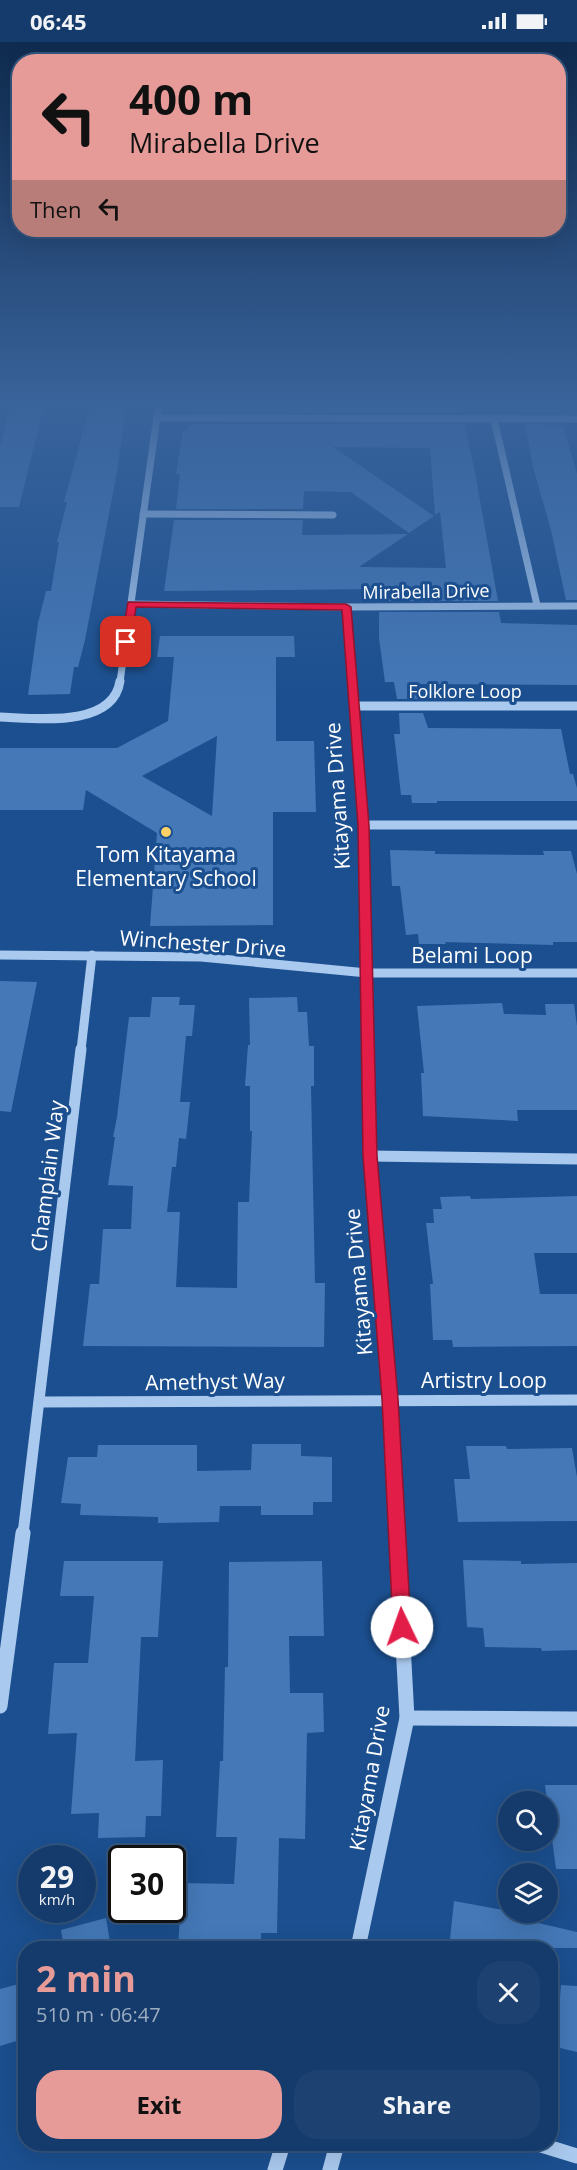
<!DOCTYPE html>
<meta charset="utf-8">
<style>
body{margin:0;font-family:"Open Sans",sans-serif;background:#1d4271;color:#f1f3f6;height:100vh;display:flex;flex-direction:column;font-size:22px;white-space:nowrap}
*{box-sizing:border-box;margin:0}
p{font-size:20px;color:#9dadc1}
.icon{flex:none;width:33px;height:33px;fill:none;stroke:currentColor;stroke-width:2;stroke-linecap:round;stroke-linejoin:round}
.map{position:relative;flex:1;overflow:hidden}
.side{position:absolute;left:18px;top:1899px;width:540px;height:210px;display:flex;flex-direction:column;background:#143b6b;border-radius:24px;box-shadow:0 6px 24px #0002,0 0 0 2px #33557e}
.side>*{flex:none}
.top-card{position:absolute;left:12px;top:12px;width:554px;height:183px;border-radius:24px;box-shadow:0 6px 24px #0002,0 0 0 2px #33557e;background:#e69b98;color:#111;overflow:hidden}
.fabs{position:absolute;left:498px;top:1749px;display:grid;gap:12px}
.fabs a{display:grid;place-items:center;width:60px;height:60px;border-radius:50%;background:#143b6b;box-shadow:0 6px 24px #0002,0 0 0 2px #33557e;font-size:30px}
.speed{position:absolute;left:18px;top:1803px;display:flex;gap:12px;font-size:30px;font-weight:700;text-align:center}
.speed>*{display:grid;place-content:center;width:78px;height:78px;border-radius:50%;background:#143b6b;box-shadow:0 6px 24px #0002,0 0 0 2px #33557e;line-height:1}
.speed small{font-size:15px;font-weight:400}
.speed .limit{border:3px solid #111;border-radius:9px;background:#fff;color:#111}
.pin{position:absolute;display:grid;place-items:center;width:51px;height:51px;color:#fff;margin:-26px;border-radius:12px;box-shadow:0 3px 9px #0006}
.me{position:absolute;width:66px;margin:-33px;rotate:357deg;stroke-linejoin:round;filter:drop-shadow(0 0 4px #0008)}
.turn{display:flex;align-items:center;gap:21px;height:126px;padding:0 18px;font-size:27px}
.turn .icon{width:78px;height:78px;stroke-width:2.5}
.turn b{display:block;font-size:42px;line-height:51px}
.then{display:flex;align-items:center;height:57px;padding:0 18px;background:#0003;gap:12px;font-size:22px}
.round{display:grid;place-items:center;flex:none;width:63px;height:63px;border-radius:24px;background:#1d4271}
.summary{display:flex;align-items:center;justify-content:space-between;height:102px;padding:0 18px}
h1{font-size:36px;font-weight:700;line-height:45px;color:#e69b98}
.action{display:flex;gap:12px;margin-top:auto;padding:12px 18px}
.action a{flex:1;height:69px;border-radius:24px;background:#e69b98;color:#111;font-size:24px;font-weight:700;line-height:69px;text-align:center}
.action a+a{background:#1d4271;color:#f1f3f6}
.status{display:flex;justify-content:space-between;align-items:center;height:42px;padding:0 30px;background:#143b6b;direction:ltr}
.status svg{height:16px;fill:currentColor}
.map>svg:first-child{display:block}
.building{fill:#4478b7;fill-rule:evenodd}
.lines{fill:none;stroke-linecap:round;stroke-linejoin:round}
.minor-far3{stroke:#a9c9ee;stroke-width:7}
.minor-far2{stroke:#a9c9ee;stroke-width:9}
.minor-far1{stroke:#a9c9ee;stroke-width:11}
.minor{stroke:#a9c9ee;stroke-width:15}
.route{fill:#e11d48;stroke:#92132f;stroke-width:1.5}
.poi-dot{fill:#ffd166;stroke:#1b4f8f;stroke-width:2}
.labels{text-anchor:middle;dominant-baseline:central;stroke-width:6;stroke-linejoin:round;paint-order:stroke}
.far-street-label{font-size:18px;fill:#fff;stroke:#1b4f8f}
.street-label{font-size:21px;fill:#fff;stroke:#1b4f8f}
.poi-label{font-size:21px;fill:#fff;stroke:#1b4f8f}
</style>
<div class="status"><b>06:45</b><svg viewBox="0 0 49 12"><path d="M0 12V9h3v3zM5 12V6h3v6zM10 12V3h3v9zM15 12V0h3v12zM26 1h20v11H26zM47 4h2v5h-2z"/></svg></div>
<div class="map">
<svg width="577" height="2128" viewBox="0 0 577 2128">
<rect width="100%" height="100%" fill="#1b4f8f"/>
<g class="building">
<path d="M12,360H45L19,465H0V403Z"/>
<path d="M93,360H127L116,435L85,598L78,625H74L70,652L28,653L38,581L46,549H51L59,500H57L67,460H64L84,385Z"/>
<path d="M189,360H459L462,371L189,370Z"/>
<path d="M521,360H557L560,371H523Z"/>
<path d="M189,382H464L474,425L498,559H379V547L164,549L174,478H303L302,493L408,492L359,525L446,526L440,470L435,473L430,406L333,405L434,474L409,491L351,450L304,449L303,467H176L180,432H176L183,388H188Z"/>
<path d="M525,382L563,383L577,432V558H566L551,488L533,425Z"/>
<path d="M379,570H499L501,581L577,583V643L418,642L420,657H397L394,640H385L379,596Z"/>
<path d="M160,594H294L295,615H276V699H314L316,770H273V883L150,884L157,791L86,748L83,768H0V706H117L168,679L174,615H157ZM217,694L212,774L142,734Z"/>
<path d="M399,671H423L428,686L561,687L570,732H573L577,746V759H437V761H412L411,753H401L394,692H400Z"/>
<path d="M390,808L435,809V812L544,813L543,809H571L577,832V900H553V903L445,900L446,902H419L418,892L406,893L400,844H392Z"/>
<path d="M0,939L37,940L11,1070L0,1069Z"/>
<path d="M152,955H180L179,963H195L192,994H186L180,1060H190L186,1097L179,1096L176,1125H172L167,1170H180L176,1245L237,1246L238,1160H249L252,1089H250V1044H245L248,1003H250L249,956L297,955L298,970H307L309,1004H314V1044H311L315,1241H325L324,1305L83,1304L90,1242H99L103,1187H131L133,1144L108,1143L115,1095H113L117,1075L129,975H150Z"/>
<path d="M502,961L504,972L546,973L545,962H574L577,984V1068H517L518,1079L423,1074L421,1031H424L417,964Z"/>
<path d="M470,1154L471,1157L577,1154V1211H534L540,1252H577V1304L453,1305L452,1298H433L430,1242H433L426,1181H434L433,1167H442L440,1155Z"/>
<path d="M252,1402H301V1414L332,1415V1460H313V1473H261V1464H220L219,1480L158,1481V1475L80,1473L81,1462L61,1461L68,1415H97L98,1403H197V1429L251,1428Z"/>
<path d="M466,1404H506L507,1407L572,1406L577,1435V1479L458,1480L454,1437H470Z"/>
<path d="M463,1518L521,1519V1522L577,1521V1608L542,1609L541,1606L485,1605L483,1586L467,1585Z"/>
<path d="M64,1519H163L158,1595H141L135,1719L163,1718L161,1774H146L145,1795L98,1796L99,1771L71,1772L77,1691L48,1692L54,1621H88L94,1554H60Z"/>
<path d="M322,1519L324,1594H289L290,1651H323L324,1690L307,1691L305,1797L279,1796L277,1891H261V1906H178L182,1841L234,1842L237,1795H216L220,1719H223L225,1625H228L229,1520Z"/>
<path d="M545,1743H577V1827H556Z"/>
<path d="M454,1859L535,1874L534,1880L577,1890V1906H449Z"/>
<path d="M106,1876L111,1906H64L61,1888Z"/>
<path d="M26,1940V1996L0,2004V1947Z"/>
<path d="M561,1943L577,1944V2010L556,2005Z"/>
</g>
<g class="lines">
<g class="minor-far3">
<path d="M157,376L577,377"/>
<path d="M494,377L537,563"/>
<path d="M143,472L333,473"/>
<path d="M132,562L346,565L577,564"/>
<path d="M346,565L352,640"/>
<path d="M120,640L159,360"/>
</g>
<g class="minor-far2">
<path d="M352,639L363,783L368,1008"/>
<path d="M354,664H577"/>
<path d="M0,675C34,676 113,687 120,639"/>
<path d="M363,783H577"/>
<path d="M0,913L201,915L367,931H577"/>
<path d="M81,1008L92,913"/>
</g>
<g class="minor-far1">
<path d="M368,1007C371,1169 389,1330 397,1492"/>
<path d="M370,1114L577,1117"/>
<path d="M40,1360L577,1358"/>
<path d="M23,1492L81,1007"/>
</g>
<g class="minor">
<path d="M0,1664L23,1491"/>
<path d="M407,1676L577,1677"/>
<path d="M358,1906L407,1676L397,1491"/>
<path d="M538,2102L577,2114"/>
<path d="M275,2128L283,2102"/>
<path d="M330,2128L337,2102"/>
</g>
</g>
<linearGradient id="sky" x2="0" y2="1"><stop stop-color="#0f2b4f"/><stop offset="0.55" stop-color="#39639b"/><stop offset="1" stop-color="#39639b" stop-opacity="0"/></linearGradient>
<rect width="577" height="658" fill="url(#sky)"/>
<path class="route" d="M128,560L346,562L351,565L369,783L377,1114L398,1357L411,1585L408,1591L402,1593L396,1591L393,1585L382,1357L363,1114L358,783L342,568L136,565L131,600L126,603L121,600Z"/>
<circle class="poi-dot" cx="166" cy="790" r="6"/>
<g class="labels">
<g class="far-street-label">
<text transform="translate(426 549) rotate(-1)">Mirabella Drive</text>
<text x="465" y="649">Folklore Loop</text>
</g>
<g class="street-label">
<text transform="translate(337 754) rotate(-94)">Kitayama Drive</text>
<text transform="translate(203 901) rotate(4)">Winchester Drive</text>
<text x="472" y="913">Belami Loop</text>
<text transform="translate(47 1134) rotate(-83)">Champlain Way</text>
<text transform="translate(358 1240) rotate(-95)">Kitayama Drive</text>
<text x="484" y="1338">Artistry Loop</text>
<text transform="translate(215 1339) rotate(-1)">Amethyst Way</text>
<text transform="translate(369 1736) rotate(-80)">Kitayama Drive</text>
</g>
<g class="poi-label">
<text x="166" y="812">Tom Kitayama<tspan x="166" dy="24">Elementary School</tspan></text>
</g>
</g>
</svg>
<div class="fabs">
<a><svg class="icon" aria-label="search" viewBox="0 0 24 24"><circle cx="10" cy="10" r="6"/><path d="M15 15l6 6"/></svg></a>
<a><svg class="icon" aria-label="layers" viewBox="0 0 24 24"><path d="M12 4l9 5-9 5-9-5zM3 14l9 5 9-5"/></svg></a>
</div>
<div class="speed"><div>29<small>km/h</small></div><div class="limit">30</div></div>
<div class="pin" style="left:126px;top:600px;background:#d93025"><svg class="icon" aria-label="arrive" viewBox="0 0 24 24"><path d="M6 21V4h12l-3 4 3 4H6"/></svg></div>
<svg class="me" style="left:402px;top:1585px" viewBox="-20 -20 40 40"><circle r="19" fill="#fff"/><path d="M0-13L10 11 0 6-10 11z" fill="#e11d48"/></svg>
<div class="top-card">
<div class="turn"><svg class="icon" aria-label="left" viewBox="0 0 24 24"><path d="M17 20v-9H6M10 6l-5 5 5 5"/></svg><div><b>400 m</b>Mirabella Drive</div></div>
<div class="then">Then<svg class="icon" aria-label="left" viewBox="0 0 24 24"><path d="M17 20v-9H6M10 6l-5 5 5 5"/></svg></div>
</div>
<section class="side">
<div class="summary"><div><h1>2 min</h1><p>510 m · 06:47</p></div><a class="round"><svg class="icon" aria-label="close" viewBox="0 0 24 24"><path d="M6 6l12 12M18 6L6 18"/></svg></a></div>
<div class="action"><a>Exit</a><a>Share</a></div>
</section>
</div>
